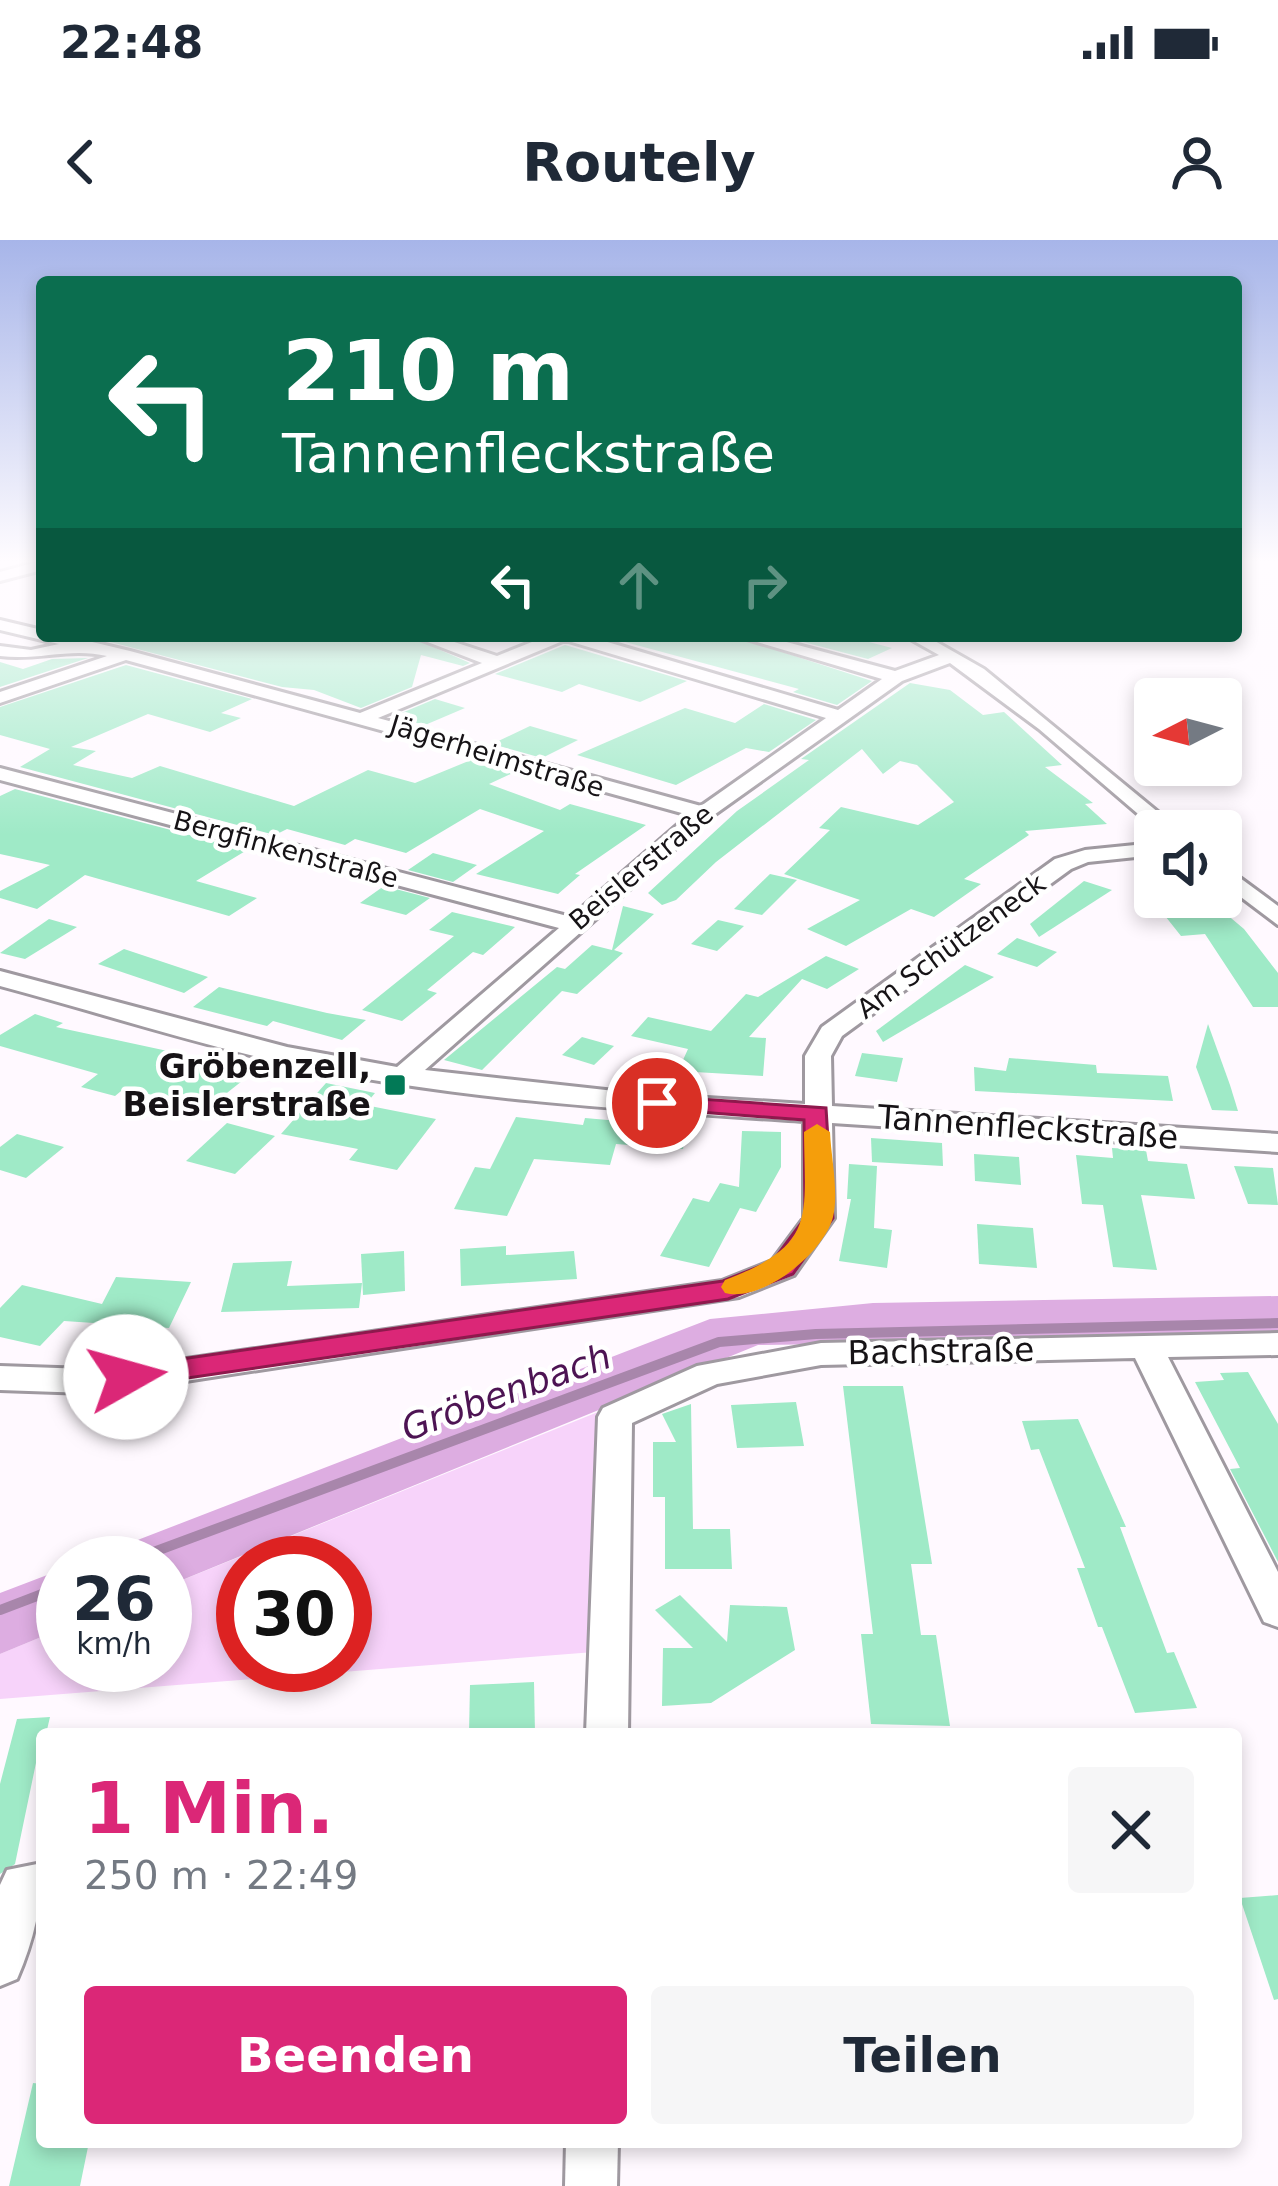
<!DOCTYPE html>
<html lang="de">
<meta charset="utf-8">
<style>
body{margin:0;font-family:"DejaVu Sans",sans-serif;background:#f6f6f7;color:#1f2937;height:100vh;display:flex;flex-direction:column;font-size:45px;white-space:nowrap}
*{box-sizing:border-box;margin:0}
p{font-size:39px;color:#747a83}
.icon{flex:none;width:66px;height:66px;fill:none;stroke:currentColor;stroke-width:2;stroke-linecap:round;stroke-linejoin:round}
.map{position:relative;flex:1;overflow:hidden}
.panel{position:absolute;left:36px;top:1488px;width:1206px;height:420px;display:flex;flex-direction:column;background:#fff;border-radius:12px;box-shadow:0 6px 18px #0003}
.panel>*{flex:none}
.top-card{position:absolute;left:36px;top:36px;width:1206px;height:366px;border-radius:12px;box-shadow:0 6px 18px #0003;background:#0b6e4f;color:#fff;overflow:hidden}
.needle{width:78px;rotate:264deg}
.tools{position:absolute;left:1134px;top:438px;display:grid;gap:24px}
.tools a{display:grid;place-items:center;width:108px;height:108px;border-radius:12px;background:#fff;box-shadow:0 6px 18px #0003;font-size:60px}
.speed{position:absolute;left:36px;top:1296px;display:flex;gap:24px;font-size:60px;font-weight:700;text-align:center}
.speed>*{display:grid;place-content:center;width:156px;height:156px;border-radius:50%;background:#fff;box-shadow:0 6px 18px #0003;line-height:1}
.speed small{font-size:30px;font-weight:400}
.speed .limit{border:18px solid #d22;background:#fff;color:#111}
.pin{position:absolute;display:grid;place-items:center;width:102px;height:102px;color:#fff;margin:-51px;border:6px solid #fff;border-radius:50%;box-shadow:0 3px 12px #0007}
.me{position:absolute;width:132px;margin:-66px;rotate:83deg;stroke-linejoin:round;filter:drop-shadow(0 0 9px #0008)}
.turn{display:flex;align-items:center;gap:42px;height:252px;padding:0 48px;font-size:54px}
.turn .icon{width:156px;height:156px;stroke-width:2.5}
.turn b{display:block;font-size:84px;line-height:102px}
.lanes{display:flex;align-items:center;height:114px;padding:0 48px;background:#0003;justify-content:center;gap:60px;direction:ltr}
.lanes .off{opacity:.35}
.round{display:grid;place-items:center;flex:none;width:126px;height:126px;border-radius:12px;background:#f6f6f7}
.head{display:flex;align-items:center;justify-content:space-between;height:204px;padding:0 48px}
h1{font-size:72px;font-weight:600;line-height:90px;color:#db2777}
.action{display:flex;gap:24px;margin-top:auto;padding:24px 48px}
.action a{flex:1;height:138px;border-radius:12px;background:#db2777;color:#fff;font-size:48px;font-weight:600;line-height:138px;text-align:center}
.action a+a{background:#f6f6f7;color:#1f2937}
.status{display:flex;justify-content:space-between;align-items:center;height:84px;padding:0 60px;background:#fff;direction:ltr}
.status svg{height:33px;fill:currentColor}
header{display:flex;justify-content:space-between;align-items:center;height:156px;padding:0 48px;background:#fff;font-size:54px;font-weight:600}
.map>svg:first-child{display:block}
.green{fill:#f7d3fa;fill-rule:evenodd}
.forest{fill:#ddade1}
.lines{fill:none;stroke-linecap:round;stroke-linejoin:round}
.stream{stroke:#a886ab;stroke-width:10}
.building{fill:#9feac7}
.minor-casing{stroke:#9f99a0;stroke-width:6}
.minor{fill:#fff;fill-rule:evenodd}
.route{fill:#db2777;stroke:#8e194d;stroke-width:3}
.slow{fill:#f59e0b}
.poi-dot{fill:#027956;stroke:#fff;stroke-width:4.5}
.labels{text-anchor:middle;dominant-baseline:central;stroke-width:9;stroke-linejoin:round;paint-order:stroke}
.far-street-label{font-size:27px;fill:#161316;stroke:#fff}
.poi-label{font-size:33px;font-weight:bold;fill:#161316;stroke:#fff;text-anchor:end}
.street-label{font-size:33px;fill:#161316;stroke:#fff}
.water-label{font-size:36px;font-style:italic;fill:#4d1453;stroke:#fff}
</style>
<div class="status"><b>22:48</b><svg viewBox="0 0 49 12"><path d="M0 12V9h3v3zM5 12V6h3v6zM10 12V3h3v9zM15 12V0h3v12zM26 1h20v11H26zM47 4h2v5h-2z"/></svg></div>
<header><svg class="icon" aria-label="back" viewBox="0 0 24 24"><path d="M15 5l-7 7 7 7"/></svg>Routely<svg class="icon" aria-label="person" viewBox="0 0 24 24"><circle cx="12" cy="8" r="4"/><path d="M4 21q1-7 8-7t8 7"/></svg></header>
<div class="map">
<svg width="1278" height="1946" viewBox="0 0 1278 1946">
<rect width="100%" height="100%" fill="#fff9ff"/>
<path class="green" d="M598,1172L594,1412L0,1459V1414L63,1388V1425H165V1347ZM243,1323H345V1425H243Z"/>
<g class="forest">
<path d="M1278,1056V1098L758,1105L165,1347V1323H78L710,1079L873,1063Z"/>
<path d="M63,1329V1388L0,1414V1353Z"/>
</g>
<g class="lines">
<g class="stream">
<path d="M124,1323L719,1102L816,1094L1278,1083"/>
<path d="M0,1370L63,1346"/>
</g>
</g>
<g class="building">
<path d="M123,396H408L470,423L463,426L421,415L412,447L361,468L314,450L282,447L107,401Z"/>
<path d="M603,396H733L872,441L837,465L793,452L799,449Z"/>
<path d="M781,396H846L892,408L868,419Z"/>
<path d="M565,405L687,441L640,462L579,444L562,452L495,434Z"/>
<path d="M88,418L0,447V422L23,429L52,419Z"/>
<path d="M126,425L252,459L221,473L241,478L210,492L148,474L71,507L96,511L73,525L132,538L160,526L294,566L368,530L415,543L471,520L515,532L489,544L560,570L570,564L646,585L575,634L580,635L558,654L476,634L544,591L480,569L406,613L355,599L345,605L287,589L275,595L20,527L50,509L0,495V467Z"/>
<path d="M910,443L950,450L983,475L1004,472L1062,525L1045,527L1093,563L1085,564L1107,584L1025,591L1029,595L964,639L981,644L934,677L911,669L846,706L807,689L860,660L784,634L830,590L819,588L841,567L918,585L954,562L917,525L900,521L883,534L862,509L716,622L676,660L662,665L648,653L737,571L809,520L801,519Z"/>
<path d="M435,459L465,468L425,485L392,477Z"/>
<path d="M764,464L816,480L769,512L746,508L676,545L577,515L685,468L735,483Z"/>
<path d="M530,486L578,500L542,518L492,504Z"/>
<path d="M15,549L247,610L196,641L257,658L229,676L85,635L37,669L0,658V651L50,625L0,614V556Z"/>
<path d="M433,613L477,625L453,642L408,630Z"/>
<path d="M770,634L797,640L762,675L734,669Z"/>
<path d="M1084,641L1112,650L1039,697L1030,684Z"/>
<path d="M384,646L430,658L406,675L360,663Z"/>
<path d="M1161,657H1206L1244,689L1278,733V767H1253L1205,694L1181,696L1154,662L1173,668Z"/>
<path d="M623,666L654,674L614,710L623,713L577,754L562,751L482,830L444,820L557,727L565,729L592,705L612,710Z"/>
<path d="M452,672L515,687L483,715L473,712L427,750L437,753L402,781L362,770L454,696L429,690Z"/>
<path d="M49,679L77,687L25,719L0,713Z"/>
<path d="M718,680L744,686L717,711L691,704Z"/>
<path d="M1017,698L1057,712L1037,727L997,714Z"/>
<path d="M124,709L208,737L184,753L98,724Z"/>
<path d="M826,716L859,729L827,749L802,739L749,797L766,798L763,836L678,831L688,809L631,796L648,777L711,791L746,754L758,757Z"/>
<path d="M965,725L994,737L883,802L876,791Z"/>
<path d="M219,747L327,773L366,780L342,800L273,781L267,786L193,767Z"/>
<path d="M35,774L63,783L56,787L256,830L204,871L126,847L115,856L81,847L98,834L0,806V795Z"/>
<path d="M1208,784L1230,845L1238,871L1212,870L1196,827Z"/>
<path d="M582,797L614,806L594,825L562,815Z"/>
<path d="M862,813L903,818L897,842L855,836Z"/>
<path d="M1009,818L1096,825L1097,833L1168,836L1173,861L975,851L974,827L1006,831Z"/>
<path d="M326,843L375,853L365,865L436,879L397,930L349,920L358,909L281,894Z"/>
<path d="M516,877L583,885L585,878L687,887L683,909L616,904L610,925L534,919L507,976L454,969L475,927L490,929Z"/>
<path d="M227,883L275,896L235,934L186,921Z"/>
<path d="M742,891L781,892V927L756,972L740,968L709,1027L660,1016L693,958L709,962L720,943L739,947Z"/>
<path d="M17,894L64,907L26,938L0,930V907Z"/>
<path d="M871,898L942,903L943,926L872,922Z"/>
<path d="M1112,908L1146,910L1148,921L1187,924L1195,959L1141,955L1157,1030L1113,1027L1103,965L1082,964L1076,915L1113,918Z"/>
<path d="M974,914L1019,917L1021,945L975,941Z"/>
<path d="M849,924L877,926L874,988L892,990L887,1028L839,1021L851,959H847Z"/>
<path d="M1234,926L1273,928L1278,965L1248,964Z"/>
<path d="M977,984L1033,988L1037,1028L979,1024Z"/>
<path d="M506,1006V1015L574,1011L577,1039L461,1046L460,1009Z"/>
<path d="M404,1011L405,1051L363,1055L361,1014Z"/>
<path d="M292,1021L287,1046L362,1043L359,1068L221,1072L233,1023Z"/>
<path d="M116,1037L191,1042L169,1088L64,1081L40,1106L0,1097V1068L22,1045L102,1064Z"/>
<path d="M1248,1132L1278,1184V1322L1230,1229L1240,1228L1195,1142L1224,1140L1220,1133Z"/>
<path d="M843,1146H903L932,1324H911L921,1395H936L950,1486L871,1484L861,1394H873Z"/>
<path d="M796,1162L804,1206L737,1208L731,1165Z"/>
<path d="M691,1164L693,1289H730L732,1329H665V1257H653V1202H676L662,1174Z"/>
<path d="M1078,1179L1126,1287H1120L1167,1413L1174,1412L1197,1468L1135,1473L1102,1387H1098L1077,1328H1085L1039,1209L1031,1210L1022,1181Z"/>
<path d="M680,1355L727,1402L730,1365L787,1367L795,1410L711,1463L662,1466L663,1408H693L655,1370Z"/>
<path d="M534,1442L535,1494H469L470,1445Z"/>
<path d="M50,1477L46,1494H42L15,1624L0,1634V1544L17,1479Z"/>
<path d="M1278,1655V1759L1274,1760L1240,1658Z"/>
<path d="M33,1843L42,1844V1902H89L80,1946H9Z"/>
</g>
<g class="lines">
<g class="minor-casing">
<g id="minor">
<path d="M33,323H42V330L0,341V332Z"/>
<path d="M0,380L42,390V396H67L130,411L360,473L482,423L412,396H436L497,416L547,396H587L838,470L882,439L737,396H764L895,431L939,415L905,396H926L984,429L1181,591H1158L1039,489L950,423L902,441L711,577L425,830L642,854L805,864V816L822,787L1055,619L1085,610L1155,603V615L1088,622L1071,629L842,796L831,816L832,866L1278,894V912L832,883L834,978L794,1035L739,1057L166,1144L86,1153L0,1150V1126L86,1129L166,1122L722,1041L772,1021L804,978V881C631,870 454,860 284,823C189,802 94,771 0,746V731L287,807L397,827L559,688L0,540V528L571,677L689,575L126,420L0,463V452L107,416C70,407 38,421 0,416V406L31,410L59,404L0,390ZM565,400L826,478L701,566L378,478Z"/>
<path d="M1221,624L1278,666V685L1221,642Z"/>
<path d="M1278,1093V1115L1168,1117L1278,1332V1387L1264,1382L1135,1118L821,1125L717,1144L632,1183L628,1494H586L598,1177L603,1168L697,1126L821,1103Z"/>
<path d="M42,1623C42,1664 34,1700 17,1739L0,1746V1645L7,1630Z"/>
<path d="M566,1902H618L617,1946H565Z"/>
</g>
</g>
<use href="#minor" class="minor"/>
</g>
<linearGradient id="sky" x2="0" y2="1"><stop stop-color="#a7b5e9"/><stop offset="0.54" stop-color="#fffcff"/><stop offset="1" stop-color="#fffcff" stop-opacity="0"/></linearGradient>
<rect width="1278" height="595" fill="url(#sky)"/>
<path class="route" d="M657,856L826,868L833,978L793,1034L728,1059L126,1147L111,1137L126,1127L723,1041L773,1021L805,978L804,880L648,868L644,863L648,858Z"/>
<path class="slow" d="M817,884L830,892C831,917 839,953 833,977C824,1013 762,1063 725,1053L721,1047L725,1040C816,1005 805,980 804,892Z"/>
<rect class="poi-dot" x="383" y="833" width="24" height="24" rx="6"/>
<g class="labels">
<g class="far-street-label">
<text transform="translate(497 516) rotate(17)">Jägerheimstraße</text>
<text transform="translate(286 609) rotate(15)">Bergfinkenstraße</text>
<text transform="translate(641 627) rotate(-40)">Beislerstraße</text>
<text transform="translate(951 706) rotate(-36)">Am Schützeneck</text>
</g>
<g class="poi-label">
<text x="371" y="826">Gröbenzell,<tspan x="371" dy="38">Beislerstraße</tspan></text>
</g>
<g class="street-label">
<text transform="translate(1028 887) rotate(4)">Tannenfleckstraße</text>
<text transform="translate(941 1111) rotate(-1)">Bachstraße</text>
</g>
<g class="water-label">
<text transform="translate(506 1152) rotate(-20)">Gröbenbach</text>
</g>
</g>
</svg>
<div class="tools">
<a><svg class="needle" viewBox="-14 -14 28 28"><path d="M0-13l5 13h-10z" fill="#e53935"/><path d="M0 13l5-13h-10z" fill="#747a83"/></svg></a>
<a><svg class="icon" aria-label="sound" viewBox="0 0 24 24"><path d="M4 9h4l5-4v14l-5-4H4zM17 9q2 3 0 6"/></svg></a>
</div>
<div class="speed"><div>26<small>km/h</small></div><div class="limit">30</div></div>
<div class="pin" style="left:657px;top:863px;background:#d93025"><svg class="icon" aria-label="arrive" viewBox="0 0 24 24"><path d="M6 21V4h12l-3 4 3 4H6"/></svg></div>
<svg class="me" style="left:126px;top:1137px" viewBox="-20 -20 40 40"><circle r="19" fill="#fff"/><path d="M0-13L10 11 0 6-10 11z" fill="#db2777"/></svg>
<div class="top-card">
<div class="turn"><svg class="icon" aria-label="left" viewBox="0 0 24 24"><path d="M17 20v-9H6M10 6l-5 5 5 5"/></svg><div><b>210 m</b>Tannenfleckstraße</div></div>
<div class="lanes"><svg class="icon" aria-label="left" viewBox="0 0 24 24"><path d="M17 20v-9H6M10 6l-5 5 5 5"/></svg><svg class="icon off" aria-label="ahead" viewBox="0 0 24 24"><path d="M12 20V5M6 11l6-6 6 6"/></svg><svg class="icon off" aria-label="right" viewBox="0 0 24 24"><path d="M7 20v-9h11M14 6l5 5-5 5"/></svg></div>
</div>
<section class="panel">
<div class="head"><div><h1>1 Min.</h1><p>250 m · 22:49</p></div><a class="round"><svg class="icon" aria-label="close" viewBox="0 0 24 24"><path d="M6 6l12 12M18 6L6 18"/></svg></a></div>
<div class="action"><a>Beenden</a><a>Teilen</a></div>
</section>
</div>
